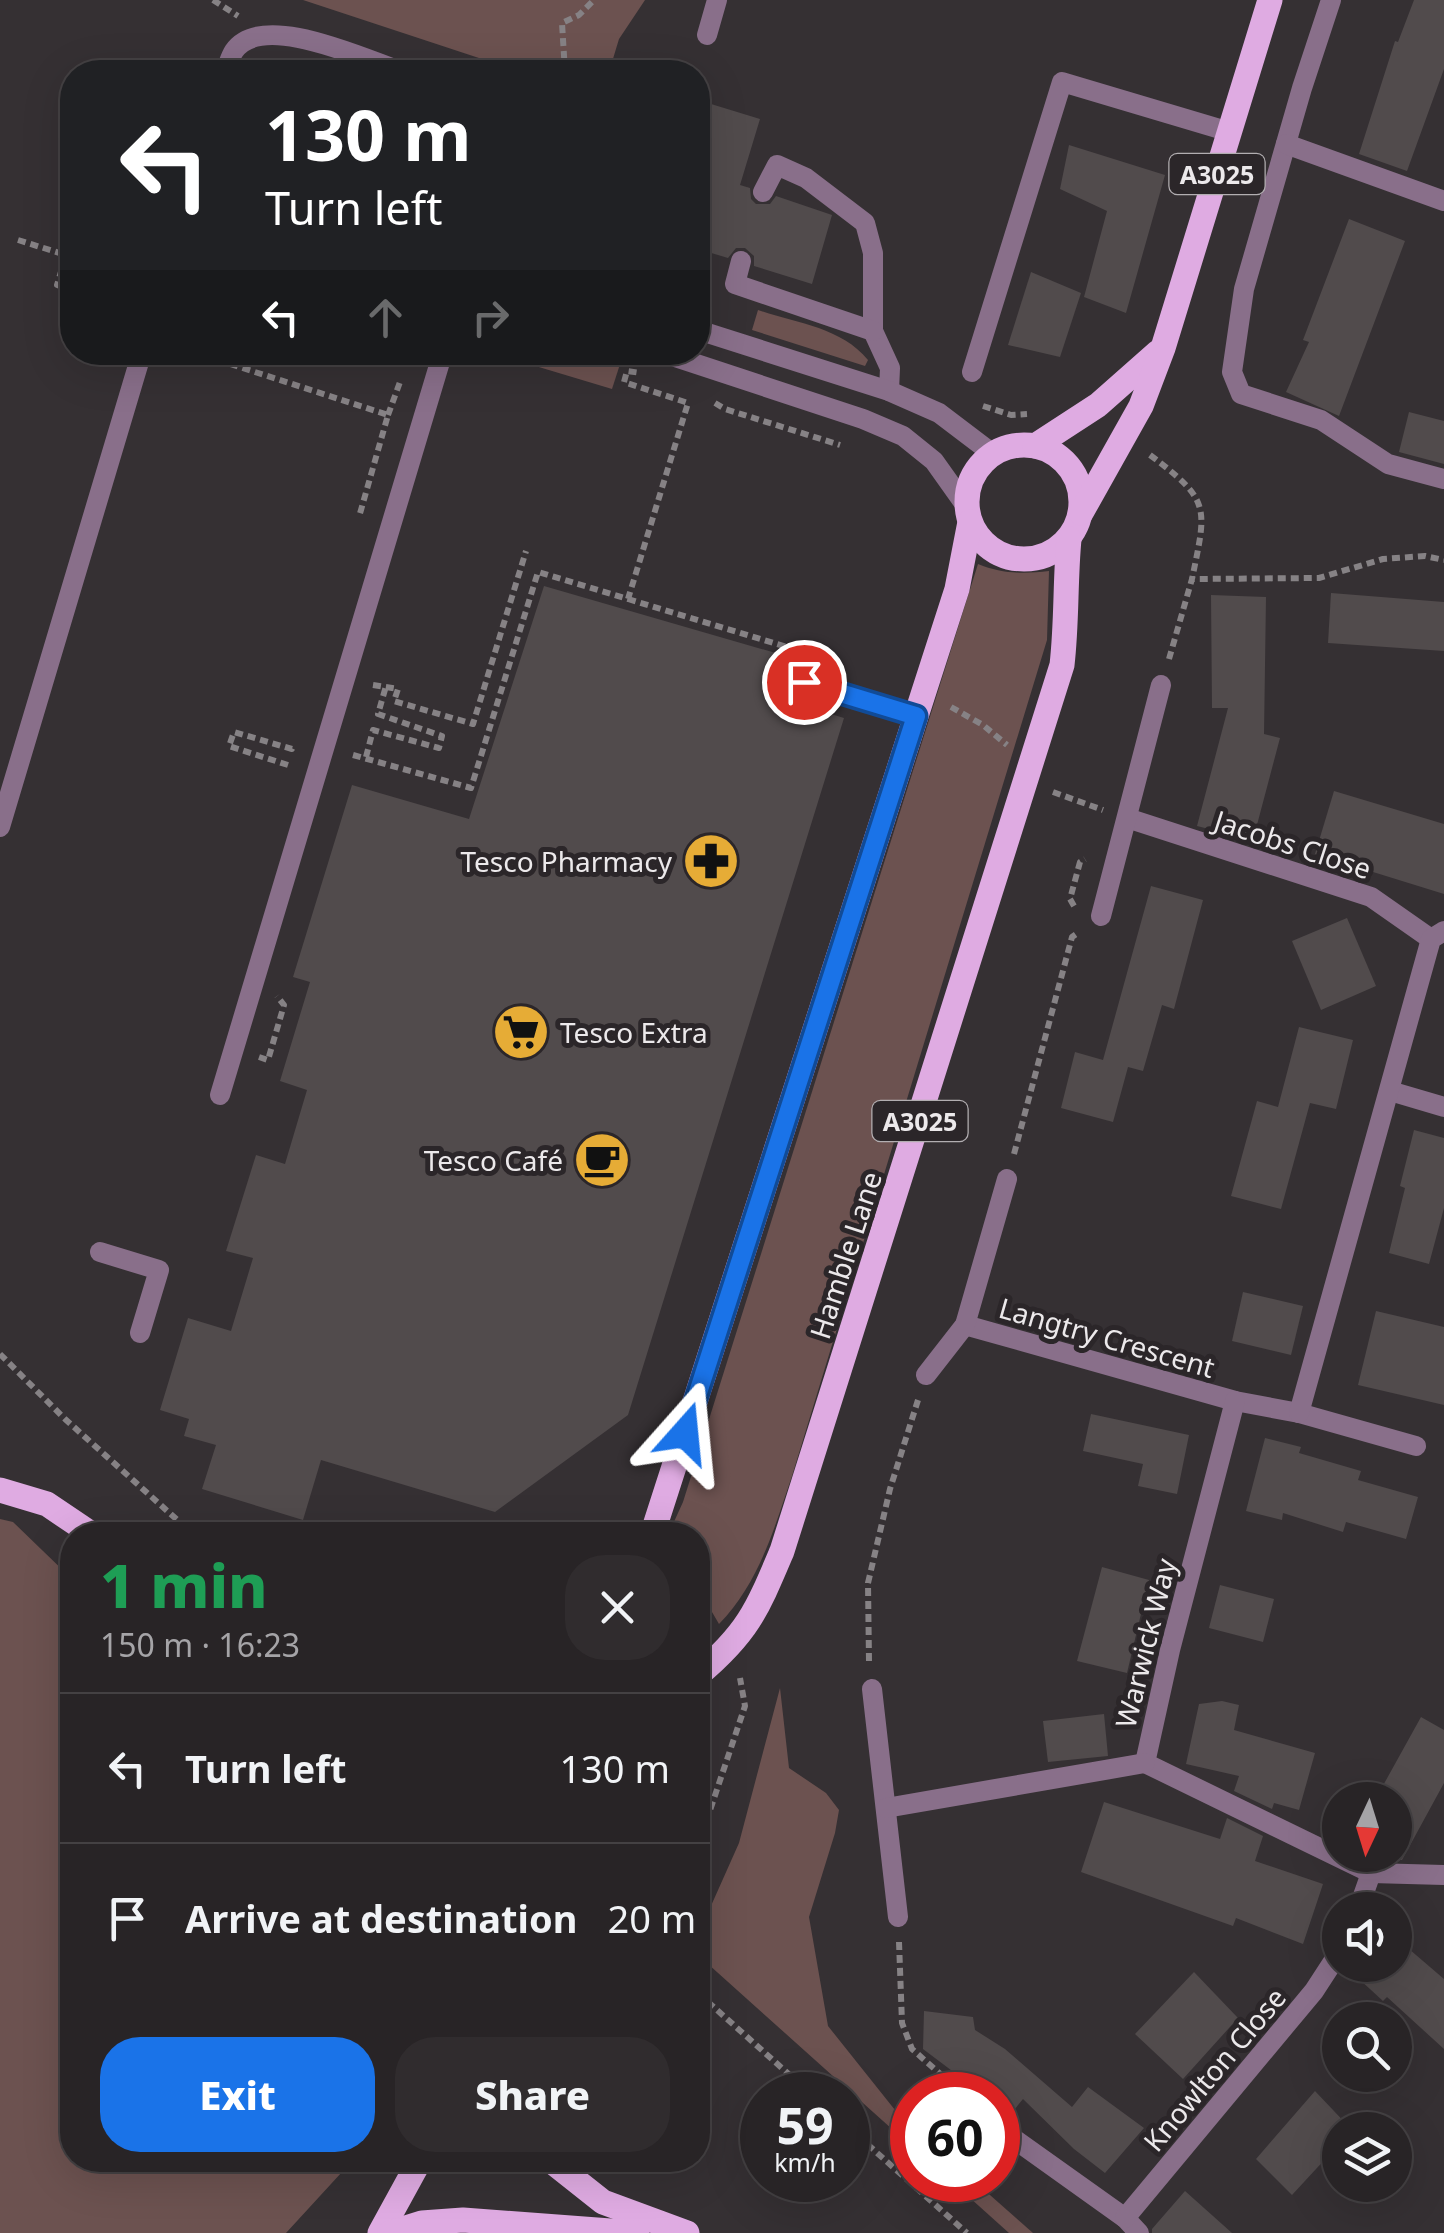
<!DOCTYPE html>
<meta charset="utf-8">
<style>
body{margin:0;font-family:"Noto Sans",sans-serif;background:#302c2e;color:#f1f3f6;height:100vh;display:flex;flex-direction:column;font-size:38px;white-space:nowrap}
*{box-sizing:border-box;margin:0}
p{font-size:32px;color:#a5a4a7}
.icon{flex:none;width:55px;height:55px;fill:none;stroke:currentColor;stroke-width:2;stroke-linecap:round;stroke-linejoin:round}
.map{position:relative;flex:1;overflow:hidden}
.panel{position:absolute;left:60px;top:1522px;width:650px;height:650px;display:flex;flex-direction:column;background:#282426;border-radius:40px;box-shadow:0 10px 40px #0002,0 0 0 2px #444143}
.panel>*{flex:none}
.guide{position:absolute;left:60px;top:60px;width:650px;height:305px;border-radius:40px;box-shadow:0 10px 40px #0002,0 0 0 2px #444143;background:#202124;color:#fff;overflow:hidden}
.needle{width:65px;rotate:184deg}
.buttons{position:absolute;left:1322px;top:1782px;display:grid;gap:20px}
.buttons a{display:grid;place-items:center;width:90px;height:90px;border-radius:50%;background:#282426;box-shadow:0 10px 40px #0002,0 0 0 2px #444143;font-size:50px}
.speed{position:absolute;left:740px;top:2072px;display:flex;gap:20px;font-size:50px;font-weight:700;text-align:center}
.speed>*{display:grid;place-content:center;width:130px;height:130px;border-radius:50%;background:#282426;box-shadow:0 10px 40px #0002,0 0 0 2px #444143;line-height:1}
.speed small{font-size:25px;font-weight:400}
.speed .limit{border:15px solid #d22;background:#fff;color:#111}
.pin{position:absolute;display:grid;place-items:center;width:85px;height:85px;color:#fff;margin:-42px;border:5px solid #fff;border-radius:50%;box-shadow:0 2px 10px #0007}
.me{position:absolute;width:110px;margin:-55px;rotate:18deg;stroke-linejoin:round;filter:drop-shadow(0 0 8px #0008)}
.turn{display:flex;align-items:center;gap:35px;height:210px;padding:0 40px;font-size:45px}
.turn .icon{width:130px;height:130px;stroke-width:2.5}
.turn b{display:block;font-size:70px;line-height:85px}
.lanes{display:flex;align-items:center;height:95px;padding:0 40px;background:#0003;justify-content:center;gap:50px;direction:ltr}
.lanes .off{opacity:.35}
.round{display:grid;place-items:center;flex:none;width:105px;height:105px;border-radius:40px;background:#302c2e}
.headline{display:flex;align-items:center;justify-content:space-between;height:170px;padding:0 40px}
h1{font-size:60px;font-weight:800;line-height:75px;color:#1e9e55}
.primary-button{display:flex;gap:20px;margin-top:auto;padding:20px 40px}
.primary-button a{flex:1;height:115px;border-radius:40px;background:#1a73e8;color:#fff;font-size:40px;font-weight:800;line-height:115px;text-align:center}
.primary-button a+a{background:#302c2e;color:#f1f3f6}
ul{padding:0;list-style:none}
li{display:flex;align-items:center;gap:30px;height:150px;padding:0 40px;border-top:2px solid #444143}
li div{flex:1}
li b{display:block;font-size:38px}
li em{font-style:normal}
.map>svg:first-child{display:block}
.green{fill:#6c5250}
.building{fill:#514b4c}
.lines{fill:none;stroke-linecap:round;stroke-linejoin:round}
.path{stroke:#868285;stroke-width:6;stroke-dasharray:8 5;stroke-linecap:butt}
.service{stroke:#896f8a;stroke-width:20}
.minor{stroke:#896f8a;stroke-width:20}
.primary{stroke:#dfabe2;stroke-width:25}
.route-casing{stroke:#114b97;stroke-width:25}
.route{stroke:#1a73e8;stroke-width:18}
.labels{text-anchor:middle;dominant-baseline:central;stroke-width:10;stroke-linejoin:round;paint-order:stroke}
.shield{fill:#2b2629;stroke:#b2aeb1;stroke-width:2.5}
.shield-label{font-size:25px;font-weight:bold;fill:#ece9eb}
.street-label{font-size:28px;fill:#ece9eb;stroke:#2b2629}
.poi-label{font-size:28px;fill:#ece9eb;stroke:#2b2629;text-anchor:end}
</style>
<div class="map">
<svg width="1444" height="2233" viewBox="0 0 1444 2233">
<rect width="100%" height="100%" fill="#353033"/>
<g class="green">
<path d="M303,0H645L619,39L609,72H521Z"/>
<path d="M758,310C795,323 841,327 868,360L865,366L752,330Z"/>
<path d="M610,352L622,358L612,389L492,353Z"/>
<path d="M978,564C1002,574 1024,574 1049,571L1047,640L792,1476C774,1529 759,1583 719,1624L698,1588V1535H668L683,1502Z"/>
<path d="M0,1519L13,1522L72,1579V2160H353L286,2233H0Z"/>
<path d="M780,1688L789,1768L826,1793L839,1810L835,1833L809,1917L828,2026L895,2110L912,2126V2147L698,1955V1935L739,1843Z"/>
<path d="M950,2180H973L1033,2233H1009Z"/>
</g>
<g class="building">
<path d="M1414,0H1444V69L1407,171L1359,154L1395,41L1398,42Z"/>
<path d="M698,100L760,119L740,185L750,188L751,199L756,204H770L776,196L832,215L812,284L754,266V256L745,248H736L728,258L698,249Z"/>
<path d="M1069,145L1165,175L1126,313L1084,297L1107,211L1060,189Z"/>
<path d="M1349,219L1405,241L1339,416L1286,392L1309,342L1303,340Z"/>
<path d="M1031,272L1081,293L1060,357L1008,345Z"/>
<path d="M1409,412L1444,421V464L1399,452Z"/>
<path d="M544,586L810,663L809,669H801L792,677V686L800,695L798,704L844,718L628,1415L495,1512L321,1460L303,1520L202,1489L216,1445L184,1436L189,1419L160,1410L188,1318L231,1331L253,1258L226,1251L256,1155L285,1164L307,1090L280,1081L310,982L293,977L352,785L469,819Z"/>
<path d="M1331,593L1444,602V651L1328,643Z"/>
<path d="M1211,595L1266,597L1264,734L1280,738L1253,840L1197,826L1228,708H1212Z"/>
<path d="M1334,791L1444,824V894L1315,854Z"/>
<path d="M1151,886L1203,900L1174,1009L1162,1005L1143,1071L1128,1067L1113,1122L1061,1108L1075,1052L1103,1060Z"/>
<path d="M1347,918L1376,986L1321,1010L1292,941Z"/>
<path d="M1299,1027L1353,1040L1336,1109L1310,1103L1281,1209L1231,1196L1257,1101L1278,1107Z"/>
<path d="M1414,1130L1444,1138V1208L1429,1264L1389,1253L1405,1188L1400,1186Z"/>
<path d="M1243,1292L1303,1306L1291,1355L1232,1341Z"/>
<path d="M1376,1311L1444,1327V1405L1358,1385Z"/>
<path d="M1091,1414L1189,1435L1177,1494L1138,1486L1143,1464L1083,1451Z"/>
<path d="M1265,1438L1301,1447L1299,1453L1361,1471L1358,1480L1418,1497L1406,1539L1346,1522L1343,1532L1283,1513L1282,1520L1246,1511Z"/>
<path d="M1102,1567L1149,1580L1127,1673L1077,1661Z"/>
<path d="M1220,1585L1274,1599L1263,1642L1209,1628Z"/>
<path d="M1222,1701L1239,1705L1234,1730L1315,1753L1299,1810L1274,1803L1272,1809L1234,1791L1239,1776L1186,1764L1199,1704Z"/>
<path d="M1104,1714L1108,1756L1048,1762L1043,1721Z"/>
<path d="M1421,1717L1444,1730V1783L1402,1860H1395V1800H1375Z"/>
<path d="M1104,1802L1220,1839L1227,1818L1263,1836L1255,1861L1323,1884L1303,1944L1236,1918L1233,1926L1081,1872Z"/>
<path d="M1395,1937L1444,1979V2049L1387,1997L1383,2001L1346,1967L1395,1965Z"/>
<path d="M1194,1972L1238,2018L1183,2079L1135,2034Z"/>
<path d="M924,2011L973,2017L975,2030L1005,2049L1072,2107L1088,2087L1144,2128L1105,2173L1074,2149L1023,2099L1010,2115L998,2105V2095H984L923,2049Z"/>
<path d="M1315,2091L1352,2130H1340V2143L1292,2195L1256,2159Z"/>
<path d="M1185,2191L1232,2233H1152V2229Z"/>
</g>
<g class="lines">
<g class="path">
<path d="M213,0L238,16"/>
<path d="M565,72L562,23L579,15L594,0"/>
<path d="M18,240L66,255L57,285L72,290"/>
<path d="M193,352L388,415L359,517"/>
<path d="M715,403L725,409L840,445"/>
<path d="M983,406L1011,415L1027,414"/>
<path d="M388,415L400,382"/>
<path d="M1150,455C1211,501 1207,506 1192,579"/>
<path d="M628,599L807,653"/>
<path d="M1169,659L1192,579L1319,578L1383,559L1425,556L1444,560"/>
<path d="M373,685L398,689L394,701L473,724L526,551"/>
<path d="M951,707L983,725L1007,745"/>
<path d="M353,755L471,788L538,572L628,599L688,403L624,382L627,371L641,373"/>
<path d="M366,757L373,730L439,748L442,736L378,714L386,686"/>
<path d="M288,765L229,746L234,732L292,749L294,745"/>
<path d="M1053,792L1103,810"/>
<path d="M1074,906L1070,899L1080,862L1085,859"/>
<path d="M259,1057L268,1060L284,1005L277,996"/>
<path d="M1014,1154L1072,937L1079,932"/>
<path d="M0,1354L65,1419L194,1535"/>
<path d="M698,1604L710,1624"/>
<path d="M869,1661L868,1583L890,1489L918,1400"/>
<path d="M698,1846L745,1706L740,1678"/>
<path d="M899,1942L902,2023L912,2049L964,2095"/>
<path d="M698,1993L812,2095"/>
<path d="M848,2127L967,2233"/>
</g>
<g class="service">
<path d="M707,35L717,0"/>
<path d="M225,72C228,66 230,57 234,51C262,10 366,60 403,72"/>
<path d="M763,192L777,165L806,178L865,223L873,253V331L890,368L889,391"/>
<path d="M741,261L735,284L873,331"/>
<path d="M698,330L889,391L939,413L993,454"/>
<path d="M660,352L863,419L903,436L934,461L966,506"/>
<path d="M972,372L1062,82L1230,132"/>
<path d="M805,682L916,716"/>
<path d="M0,827L142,352"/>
<path d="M220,1095L443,352"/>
<path d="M100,1252L159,1270L140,1333"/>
</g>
<g class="minor">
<path d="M1331,0L1302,88L1244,289L1232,372L1241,394L1321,420L1388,464L1444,479"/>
<path d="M1286,144L1444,201"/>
<path d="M1127,818L1371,897L1431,939"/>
<path d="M1101,916L1161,685"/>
<path d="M1390,1091L1444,1107"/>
<path d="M965,1325L1235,1401L1299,1413L1416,1446"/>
<path d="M926,1375L965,1325L1007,1179"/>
<path d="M1235,1401L1170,1650L1145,1763L1371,1873L1444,1875"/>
<path d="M1299,1413L1431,939L1444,931"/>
<path d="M872,1689L898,1917"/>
<path d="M886,1808L1145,1763"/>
<path d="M1358,1910L1371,1873"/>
<path d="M1010,2136L1125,2218L1139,2233"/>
<path d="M1125,2218L1314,1991L1340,1951"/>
</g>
<g class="primary">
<circle cx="1024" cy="502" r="57"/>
<path d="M1035,446L1098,405L1158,352"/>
<path d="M1081,513L1141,406L1163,348L1270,0"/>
<path d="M0,1490L47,1504L93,1535"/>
<path d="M652,1535L957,589L970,522"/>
<path d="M698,1675C748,1633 757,1610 782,1551L1062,665C1067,622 1065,581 1069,539"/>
<path d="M550,2160L603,2202L687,2233"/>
<path d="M380,2233L420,2160"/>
<path d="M390,2233L422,2223L463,2220L637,2233"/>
</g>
</g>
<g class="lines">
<g class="route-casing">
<path id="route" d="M685,1433L916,716L804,682"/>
</g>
<use href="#route" class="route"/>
</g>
<defs>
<g id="pharmacy-disc" transform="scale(2.875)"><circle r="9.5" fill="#e6ac36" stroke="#2b2629"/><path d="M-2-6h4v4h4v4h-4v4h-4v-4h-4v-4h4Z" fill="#111"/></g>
<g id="supermarket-disc" transform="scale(2.875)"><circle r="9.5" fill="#e6ac36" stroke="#2b2629"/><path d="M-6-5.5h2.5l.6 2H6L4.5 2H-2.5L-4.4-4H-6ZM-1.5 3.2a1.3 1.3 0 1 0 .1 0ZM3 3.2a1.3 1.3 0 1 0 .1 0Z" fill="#111"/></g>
<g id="cafe-disc" transform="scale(2.875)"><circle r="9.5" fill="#e6ac36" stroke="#2b2629"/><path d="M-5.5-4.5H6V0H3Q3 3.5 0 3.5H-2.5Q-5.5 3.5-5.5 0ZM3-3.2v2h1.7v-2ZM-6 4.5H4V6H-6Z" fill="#111"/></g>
</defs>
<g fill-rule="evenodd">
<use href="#pharmacy-disc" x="711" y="861"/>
<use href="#supermarket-disc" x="521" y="1032"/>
<use href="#cafe-disc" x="602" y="1160"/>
</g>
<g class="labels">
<g class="shield">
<rect x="1169.5" y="154" width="95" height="40" rx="8"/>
<rect x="872.5" y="1101" width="95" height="40" rx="8"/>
</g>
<g class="shield-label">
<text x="1217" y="174">A3025</text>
<text x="920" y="1121">A3025</text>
</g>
<g class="street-label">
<text transform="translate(1293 844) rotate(18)">Jacobs Close</text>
<text transform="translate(845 1255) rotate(-72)">Hamble Lane</text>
<text transform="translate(1107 1337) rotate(16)">Langtry Crescent</text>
<text transform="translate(1145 1643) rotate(-76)">Warwick Way</text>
<text transform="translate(1214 2069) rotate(-50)">Knowlton Close</text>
</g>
<g class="poi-label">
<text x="672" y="861">Tesco Pharmacy</text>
<text x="560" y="1032" text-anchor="start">Tesco Extra</text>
<text x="563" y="1160">Tesco Café</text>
</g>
</g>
</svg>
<div class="buttons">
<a><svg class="needle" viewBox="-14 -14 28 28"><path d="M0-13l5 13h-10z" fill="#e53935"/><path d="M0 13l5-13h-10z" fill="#a5a4a7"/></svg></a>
<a><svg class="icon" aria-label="sound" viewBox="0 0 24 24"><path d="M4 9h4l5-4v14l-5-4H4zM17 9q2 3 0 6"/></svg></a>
<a><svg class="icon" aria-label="search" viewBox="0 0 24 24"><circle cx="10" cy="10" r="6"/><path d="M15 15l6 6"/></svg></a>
<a><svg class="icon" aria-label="layers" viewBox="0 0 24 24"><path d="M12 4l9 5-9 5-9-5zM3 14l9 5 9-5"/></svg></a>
</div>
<div class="speed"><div>59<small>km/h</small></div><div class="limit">60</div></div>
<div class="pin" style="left:804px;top:682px;background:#d93025"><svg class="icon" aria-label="arrive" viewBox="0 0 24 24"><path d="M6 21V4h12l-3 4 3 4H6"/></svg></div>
<svg class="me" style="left:685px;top:1433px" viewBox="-20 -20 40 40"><path d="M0-17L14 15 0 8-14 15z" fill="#1a73e8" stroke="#fff" stroke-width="4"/></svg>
<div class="guide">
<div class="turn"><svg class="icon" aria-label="left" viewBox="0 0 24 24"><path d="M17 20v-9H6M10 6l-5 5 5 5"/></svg><div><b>130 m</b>Turn left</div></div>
<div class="lanes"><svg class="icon" aria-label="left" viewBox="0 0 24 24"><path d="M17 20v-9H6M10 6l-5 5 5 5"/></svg><svg class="icon off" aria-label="ahead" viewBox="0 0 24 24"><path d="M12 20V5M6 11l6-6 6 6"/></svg><svg class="icon off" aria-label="right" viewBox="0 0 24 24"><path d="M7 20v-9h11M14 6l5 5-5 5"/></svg></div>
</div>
<section class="panel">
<div class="headline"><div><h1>1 min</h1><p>150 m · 16:23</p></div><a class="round"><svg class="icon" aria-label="close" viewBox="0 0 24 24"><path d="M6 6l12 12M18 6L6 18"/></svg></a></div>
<ul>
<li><svg class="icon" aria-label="left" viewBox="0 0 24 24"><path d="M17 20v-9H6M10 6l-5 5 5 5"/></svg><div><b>Turn left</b></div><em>130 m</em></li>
<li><svg class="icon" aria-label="arrive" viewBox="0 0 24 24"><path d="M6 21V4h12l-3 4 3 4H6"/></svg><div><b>Arrive at destination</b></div><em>20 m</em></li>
</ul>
<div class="primary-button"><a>Exit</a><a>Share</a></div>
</section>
</div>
